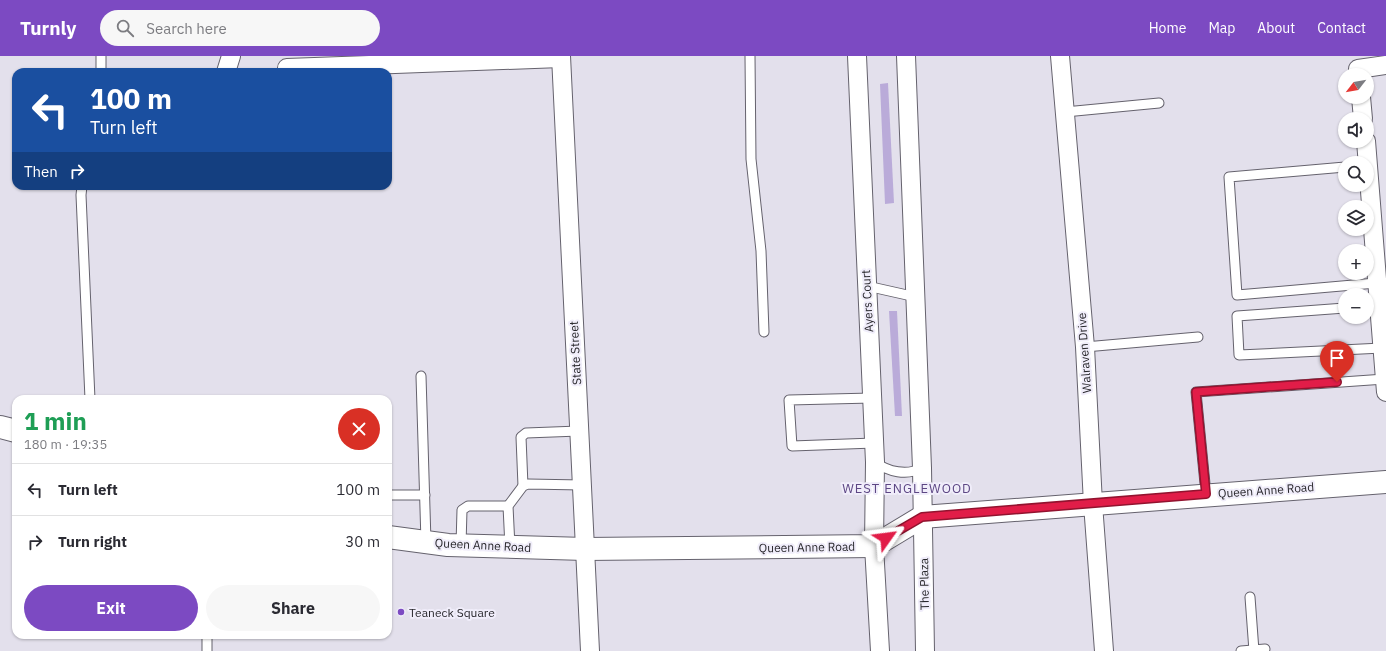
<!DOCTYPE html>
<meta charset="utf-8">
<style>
body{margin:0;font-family:"IBM Plex Sans",sans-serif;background:#f7f7f7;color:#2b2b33;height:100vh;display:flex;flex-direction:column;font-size:15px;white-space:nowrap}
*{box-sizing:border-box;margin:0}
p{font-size:13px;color:#7c7c81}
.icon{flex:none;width:22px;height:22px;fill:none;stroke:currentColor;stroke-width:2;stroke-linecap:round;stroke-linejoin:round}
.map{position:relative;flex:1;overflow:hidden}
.side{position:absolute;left:12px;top:339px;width:380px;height:244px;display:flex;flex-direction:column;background:#fff;border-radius:12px;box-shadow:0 1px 3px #0004}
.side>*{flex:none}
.banner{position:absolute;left:12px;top:12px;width:380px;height:122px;border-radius:12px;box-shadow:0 1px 3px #0004;background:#1a4fa0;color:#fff;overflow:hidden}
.needle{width:26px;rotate:239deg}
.buttons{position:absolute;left:1338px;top:12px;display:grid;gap:8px}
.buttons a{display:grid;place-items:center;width:36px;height:36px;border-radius:50%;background:#fff;box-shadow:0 1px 3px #0004;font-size:20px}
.pin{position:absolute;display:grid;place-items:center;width:34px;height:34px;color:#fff;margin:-41px -17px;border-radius:50% 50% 50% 0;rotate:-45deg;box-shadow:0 0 4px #0007}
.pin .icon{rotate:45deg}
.me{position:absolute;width:44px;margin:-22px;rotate:59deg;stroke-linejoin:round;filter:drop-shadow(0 0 3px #0008)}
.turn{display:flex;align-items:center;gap:14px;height:84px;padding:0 12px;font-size:18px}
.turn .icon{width:52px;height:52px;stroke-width:2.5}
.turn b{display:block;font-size:28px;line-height:34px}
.then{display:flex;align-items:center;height:38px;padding:0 12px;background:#0003;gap:8px;font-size:15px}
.round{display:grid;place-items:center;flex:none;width:42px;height:42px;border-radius:21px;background:#f7f7f7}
.overview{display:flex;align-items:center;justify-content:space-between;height:68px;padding:0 12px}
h1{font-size:24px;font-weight:800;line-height:30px;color:#1e9e55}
.cta{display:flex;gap:8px;margin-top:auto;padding:8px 12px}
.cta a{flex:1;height:46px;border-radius:24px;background:#7c4ac2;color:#fff;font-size:16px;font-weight:800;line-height:46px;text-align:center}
.cta a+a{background:#f7f7f7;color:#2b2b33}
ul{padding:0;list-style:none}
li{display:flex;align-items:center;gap:12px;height:52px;padding:0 12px;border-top:1px solid #e1e1e2}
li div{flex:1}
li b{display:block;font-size:15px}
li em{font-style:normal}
header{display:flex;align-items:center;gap:24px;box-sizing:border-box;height:56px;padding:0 20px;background:#7c4ac2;color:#fff}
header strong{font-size:19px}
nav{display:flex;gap:22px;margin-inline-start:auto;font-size:14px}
.search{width:280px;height:36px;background:#f7f7f7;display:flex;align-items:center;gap:10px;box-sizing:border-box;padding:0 14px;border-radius:22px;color:#7c7c81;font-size:15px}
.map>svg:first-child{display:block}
.green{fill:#baabd9}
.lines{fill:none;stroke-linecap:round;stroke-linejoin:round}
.service-casing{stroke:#65626d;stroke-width:11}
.minor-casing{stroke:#65626d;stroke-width:20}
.tertiary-casing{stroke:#65626d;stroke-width:24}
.service{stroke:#fff;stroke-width:9}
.minor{stroke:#fff;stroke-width:18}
.tertiary{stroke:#fff;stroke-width:22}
.route-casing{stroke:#92132f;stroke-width:10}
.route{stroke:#e11d48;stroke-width:7}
.poi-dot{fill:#7c4ac2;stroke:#f0edfa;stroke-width:1.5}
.labels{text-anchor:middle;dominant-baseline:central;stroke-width:4;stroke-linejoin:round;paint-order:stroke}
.street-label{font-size:12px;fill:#29282d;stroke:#f0edfa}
.poi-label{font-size:12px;fill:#29282d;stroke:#f0edfa;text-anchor:start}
.neighbourhood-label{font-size:13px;letter-spacing:1px;fill:#5d4784;stroke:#f0edfa}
</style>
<header>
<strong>Turnly</strong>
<div class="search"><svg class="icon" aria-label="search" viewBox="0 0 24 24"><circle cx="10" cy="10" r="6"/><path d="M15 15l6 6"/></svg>Search here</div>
<nav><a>Home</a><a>Map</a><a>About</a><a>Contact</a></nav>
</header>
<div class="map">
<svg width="1386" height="595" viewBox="0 0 1386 595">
<rect width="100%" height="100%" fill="#e3e0ec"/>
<g class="green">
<path d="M888,27L894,147L885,148L880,28Z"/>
<path d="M889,255H897L902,360H895Z"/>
</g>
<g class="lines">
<g class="service-casing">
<g id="service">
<path d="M101,0V16"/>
<path d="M750,0L751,103L761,195L764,276"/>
<path d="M1065,56L1159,47"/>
<path d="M1345,111L1229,121L1237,239L1376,227"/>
<path d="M82,130L81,139L90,343"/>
<path d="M867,230L916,241"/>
<path d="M1345,252L1237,260L1239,299L1382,292"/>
<path d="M1085,291L1198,281"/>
<path d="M421,320L426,486"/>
<path d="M872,342L789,344L792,390L874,387"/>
<path d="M875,406C888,416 907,420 922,412"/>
<path d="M523,430L521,381L526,377L579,375"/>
<path d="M1206,438L1196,336L1385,323"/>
<path d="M388,439H425"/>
<path d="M461,489L462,454L468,450H508"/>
<path d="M510,491L508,450L523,430L528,428L582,429"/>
<path d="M1250,541L1254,595"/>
<path d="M207,595V579"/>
<path d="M1241,595L1265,593"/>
</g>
</g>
<g class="minor-casing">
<g id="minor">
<path d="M561,0L590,595"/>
<path d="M857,0L875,406L874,490L880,595"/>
<path d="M906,0L922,412L925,595"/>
<path d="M1060,0L1085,291L1093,448L1104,595"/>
<path d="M287,12L561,2"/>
<path d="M1358,13L1386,9"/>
<path d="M226,16L231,0"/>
<path d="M1361,41L1363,63"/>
<path d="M1366,85L1386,336"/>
</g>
</g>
<g class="tertiary-casing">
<g id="tertiary">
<path d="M0,371L16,375"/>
<path d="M388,481L448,489L585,493L874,490L922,461L1386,426"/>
</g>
</g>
<use href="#service" class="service"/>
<use href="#minor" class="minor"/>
<use href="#tertiary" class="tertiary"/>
</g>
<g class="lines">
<g class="route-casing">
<path id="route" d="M886,482L922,461L1206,438L1196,336L1337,326"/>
</g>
<use href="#route" class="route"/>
</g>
<circle class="poi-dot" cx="401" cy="556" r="4"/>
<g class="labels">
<g class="street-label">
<text transform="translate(867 245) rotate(-93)">Ayers Court</text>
<text transform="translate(575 297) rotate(-93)">State Street</text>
<text transform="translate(1084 297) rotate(-94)">Walraven Drive</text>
<text transform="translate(1266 434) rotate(-4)">Queen Anne Road</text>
<text transform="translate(483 489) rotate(3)">Queen Anne Road</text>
<text transform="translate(807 491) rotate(-1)">Queen Anne Road</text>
<text transform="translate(924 528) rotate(-91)">The Plaza</text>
</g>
<g class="poi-label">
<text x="409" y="556">Teaneck Square</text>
</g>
<g class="neighbourhood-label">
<text x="907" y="432">WEST ENGLEWOOD</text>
</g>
</g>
</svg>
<div class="buttons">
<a><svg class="needle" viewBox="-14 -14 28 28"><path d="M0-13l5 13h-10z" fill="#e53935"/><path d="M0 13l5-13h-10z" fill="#7c7c81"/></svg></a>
<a><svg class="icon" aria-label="sound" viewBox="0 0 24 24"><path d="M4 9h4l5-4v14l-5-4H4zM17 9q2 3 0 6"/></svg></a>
<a><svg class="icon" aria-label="search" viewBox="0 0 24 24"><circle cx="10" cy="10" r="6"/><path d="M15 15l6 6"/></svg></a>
<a><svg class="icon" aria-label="layers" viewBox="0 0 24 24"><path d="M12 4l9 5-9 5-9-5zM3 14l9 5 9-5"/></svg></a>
<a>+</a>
<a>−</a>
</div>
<div class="pin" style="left:1337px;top:326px;background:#d93025"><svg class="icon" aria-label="arrive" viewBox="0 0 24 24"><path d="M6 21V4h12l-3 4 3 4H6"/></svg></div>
<svg class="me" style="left:886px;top:482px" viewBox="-20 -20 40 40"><path d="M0-17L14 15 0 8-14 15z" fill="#e11d48" stroke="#fff" stroke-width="4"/></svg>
<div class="banner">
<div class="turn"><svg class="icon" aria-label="left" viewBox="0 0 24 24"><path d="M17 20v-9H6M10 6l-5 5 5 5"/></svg><div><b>100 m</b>Turn left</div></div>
<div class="then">Then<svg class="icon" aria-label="right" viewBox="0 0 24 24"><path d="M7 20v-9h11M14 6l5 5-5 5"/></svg></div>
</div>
<section class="side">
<div class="overview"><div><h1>1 min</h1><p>180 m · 19:35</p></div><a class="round" style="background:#d93025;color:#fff"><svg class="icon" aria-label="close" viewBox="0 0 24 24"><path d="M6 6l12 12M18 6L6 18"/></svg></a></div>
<ul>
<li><svg class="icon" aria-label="left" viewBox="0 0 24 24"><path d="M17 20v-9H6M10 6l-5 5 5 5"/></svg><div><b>Turn left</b></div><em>100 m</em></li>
<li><svg class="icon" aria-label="right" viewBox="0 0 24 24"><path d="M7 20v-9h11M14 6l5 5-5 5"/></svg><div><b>Turn right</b></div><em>30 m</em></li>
</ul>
<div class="cta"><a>Exit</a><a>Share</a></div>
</section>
</div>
